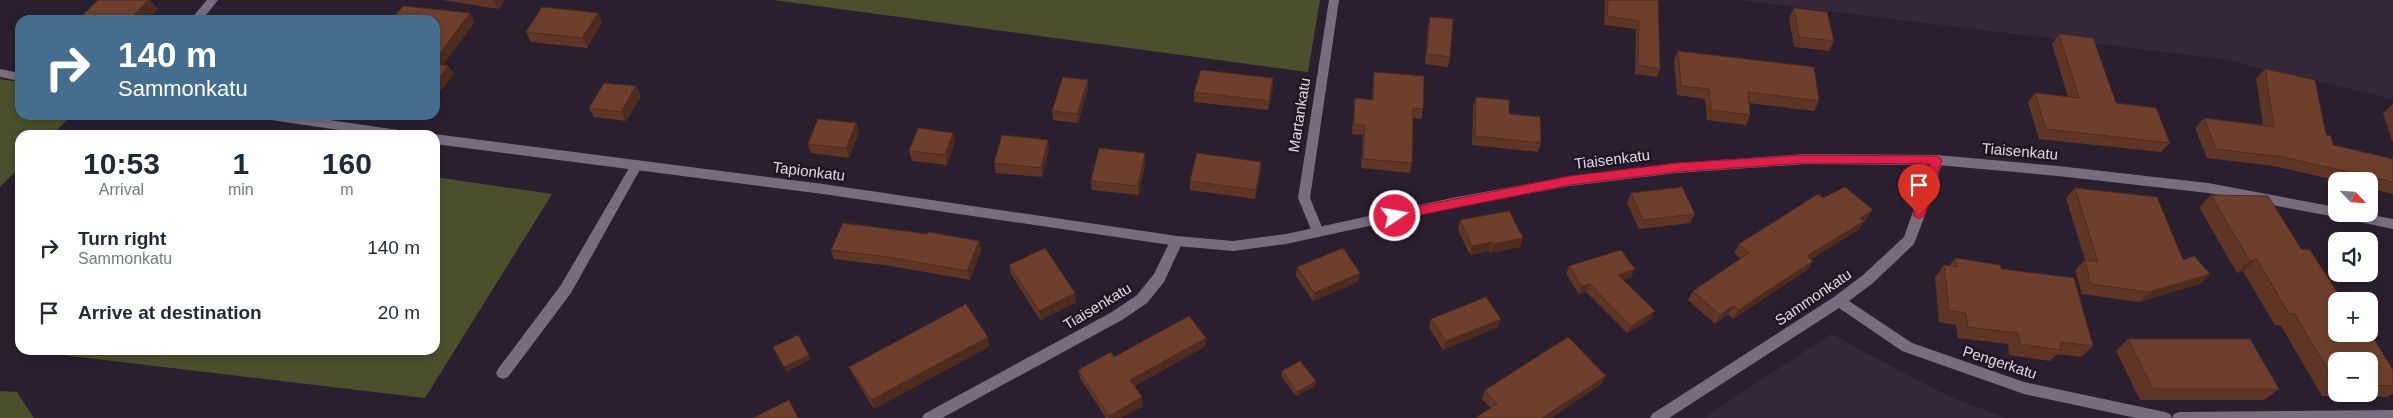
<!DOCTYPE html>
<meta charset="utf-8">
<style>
body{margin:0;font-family:Helvetica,sans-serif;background:#f2f2f3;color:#1f2937;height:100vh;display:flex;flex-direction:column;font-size:19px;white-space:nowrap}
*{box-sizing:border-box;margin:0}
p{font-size:16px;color:#747a83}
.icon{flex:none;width:28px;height:28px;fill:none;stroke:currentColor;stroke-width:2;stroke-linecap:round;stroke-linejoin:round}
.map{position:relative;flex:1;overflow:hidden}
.side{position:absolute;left:15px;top:130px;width:425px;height:225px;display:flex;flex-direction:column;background:#fff;border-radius:15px;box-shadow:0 2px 8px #0003}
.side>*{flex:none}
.hud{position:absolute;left:15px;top:15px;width:425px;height:105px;border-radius:15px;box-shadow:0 2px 8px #0003;background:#456d8d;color:#fff;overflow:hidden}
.needle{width:32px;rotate:115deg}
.tools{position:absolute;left:2328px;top:172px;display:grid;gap:10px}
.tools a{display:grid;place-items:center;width:50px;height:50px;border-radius:10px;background:#fff;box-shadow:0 2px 8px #0003;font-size:25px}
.pin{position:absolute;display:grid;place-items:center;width:42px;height:42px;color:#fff;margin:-51px -21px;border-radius:50% 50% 50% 0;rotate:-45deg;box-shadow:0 0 5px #0007}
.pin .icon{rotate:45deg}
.me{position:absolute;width:55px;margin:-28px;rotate:78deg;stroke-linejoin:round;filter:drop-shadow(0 0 4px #0008)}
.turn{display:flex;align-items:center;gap:18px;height:105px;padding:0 20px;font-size:22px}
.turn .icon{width:65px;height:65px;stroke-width:2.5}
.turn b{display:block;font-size:35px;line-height:42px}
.eta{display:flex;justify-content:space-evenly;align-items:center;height:85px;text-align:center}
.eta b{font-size:30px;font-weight:600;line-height:35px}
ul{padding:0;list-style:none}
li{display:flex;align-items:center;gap:15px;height:65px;padding:0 20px}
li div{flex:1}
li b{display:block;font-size:19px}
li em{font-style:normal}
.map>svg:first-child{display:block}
.built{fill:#35273a}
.green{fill:#4b4f2c}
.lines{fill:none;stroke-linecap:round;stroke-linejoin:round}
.service{fill:#796c7e;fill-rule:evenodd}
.minor{fill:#796c7e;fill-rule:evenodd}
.tertiary{fill:#796c7e;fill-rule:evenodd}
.wall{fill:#5f3626;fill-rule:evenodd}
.shaded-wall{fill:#4d2c1f}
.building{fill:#6e3f2c;stroke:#4d2c1f}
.route{fill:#e11d48;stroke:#92132f}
.labels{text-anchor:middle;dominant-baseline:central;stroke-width:5;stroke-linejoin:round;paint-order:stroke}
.street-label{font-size:15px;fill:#e0d8e3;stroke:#201524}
</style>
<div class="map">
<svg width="2393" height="418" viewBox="0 0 2393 418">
<rect width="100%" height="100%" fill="#2a1f2e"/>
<g class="built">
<path d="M1738,0H2393V99L2221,59Z"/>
<path d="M1831,334L1948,396L2006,418H1704Z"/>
</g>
<g class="green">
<path d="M773,0H1320L1308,72Z"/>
<path d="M0,79L20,82V115H72L52,135H20V167L0,187Z"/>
<path d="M435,177L552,194L425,398L20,350H435Z"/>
<path d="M0,391L17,392L34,418H0Z"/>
</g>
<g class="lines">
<path class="service" d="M636,161L642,166L571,293L508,377L503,379L498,377L496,373L498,369L561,285L632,163Z"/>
<g class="minor">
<path d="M207,0H218L202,20H190Z"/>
<path d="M1329,0H1339L1310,198L1324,232L1322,236H1314L1312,232L1298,198Z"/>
<path d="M1937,155L1943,160L1930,202L1914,244L1873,283L1849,301L1912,343L2024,382L2165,412L2170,414L2172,418L2174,414L2179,412L2393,410V418H2136L2024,394L1902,351L1839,308L1669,418H1650L1652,414L1834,297L1863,275L1904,237L1931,160Z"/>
<path d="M1177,236L1182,237L1183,241L1164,282L1147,303L1122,320L942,418H922L924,414L1112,312L1137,295L1154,274L1172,237Z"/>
</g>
<g class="tertiary">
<path d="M0,69L20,73V81L0,77Z"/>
<path d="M258,115H295L405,131L411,135H373L264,119Z"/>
<path d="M435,134L823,184L1177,236L1233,241L1286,234L1452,198L1570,176L1677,163L1805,154L1937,155L2058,166L2208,183L2336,207V214H2368L2393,219V229L2345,219L2340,216L2336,217L2208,193L2058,176L1937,165L1805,164L1677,173L1570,186L1452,208L1286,244L1233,251L1177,246L823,194L435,144V135H433Z"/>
</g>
</g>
<g class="wall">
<path d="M442,0H505L498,9Z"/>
<path d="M1605,0H1658L1660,69L1657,77L1635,74L1636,29L1604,25Z"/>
<path d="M1794,8L1834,41L1829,51L1794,47L1789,18Z"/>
<path d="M598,13L602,22L587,48L531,42L526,32Z"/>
<path d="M1430,17L1450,57L1448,67L1425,64L1428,26Z"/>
<path d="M2059,34L2116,103L2170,143L2161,152L2039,139L2028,102L2035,93L2068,97L2052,44Z"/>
<path d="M1678,51L1819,101L1814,111L1749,103L1750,115L1746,125L1707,120L1705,99L1677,95L1674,60Z"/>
<path d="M2265,69L2326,135L2333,145L2393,159V194L2369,188V181H2339L2274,166L2207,158L2195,128L2204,118L2263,125L2256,78Z"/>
<path d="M1374,72L1423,109L1421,119L1413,118L1412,163L1410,173L1361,168L1363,135L1352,134L1354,108L1355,98L1372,100L1373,81Z"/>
<path d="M1088,80V89L1078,123L1053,120L1052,111Z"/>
<path d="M1273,88L1268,110L1194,102V92Z"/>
<path d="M641,96L626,121L594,117L589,108Z"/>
<path d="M1476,97L1509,114L1541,143L1538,152L1472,145L1473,106Z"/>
<path d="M2393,104V142L2392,141L2383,113Z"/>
<path d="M856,123L859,132L849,158L811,153L808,144Z"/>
<path d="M953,133L955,142L947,165L912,161L909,151Z"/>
<path d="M1049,149L1042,177L996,173L994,163Z"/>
<path d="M1261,162V171L1255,199L1190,190V181Z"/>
<path d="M1145,163L1139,195L1092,190L1091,181Z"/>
<path d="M2075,188L2183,260L2200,284L2138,302L2082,294L2075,270L2085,260L2066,198Z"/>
<path d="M1631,193L1695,214L1690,223L1639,229L1627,203Z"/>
<path d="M2211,195L2301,249L2336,301L2393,370V393L2387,397L2322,396L2281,326L2275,325L2243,271L2237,273L2199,207ZM2336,361H2369V394H2336Z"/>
<path d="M1823,198L1873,210L1858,230L1811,259L1813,261L1807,270L1733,319L1728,314L1715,324L1688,300L1693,291L1741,259L1734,253L1739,244Z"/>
<path d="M1460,220L1523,238L1520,247L1490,253L1489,251L1470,255L1458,230Z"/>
<path d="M979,241L981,250L970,280L891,266L834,259L831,250Z"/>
<path d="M1955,258L2001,269L2093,346L2081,357L2057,354L2050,361L2009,355L2008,344L1958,338L1956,325L1939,322L1935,277L1944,265L1949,266Z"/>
<path d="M1009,265L1076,302L1040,320L1011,274Z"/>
<path d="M1569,266L1631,277L1623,280L1655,311L1651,319L1627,333L1586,292L1579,294L1566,274Z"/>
<path d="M1297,267L1360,273L1358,282L1313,301L1296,276Z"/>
<path d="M1431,319H1501L1498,327L1443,350L1429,328Z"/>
<path d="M1206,338V346L1135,386L1143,406L1120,418H1106L1080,378L1078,370L1114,357Z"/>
<path d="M2128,339L2279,389L2264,400H2140L2116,351Z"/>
<path d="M990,346L874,409L853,375L849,367Z"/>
<path d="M1282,371L1315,386L1296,396L1281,376Z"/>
<path d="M1602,384L1491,408L1482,399L1485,390Z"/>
</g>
<g class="shaded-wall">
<path d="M148,0H150L158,9L147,20H129Z"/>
<path d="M493,0H505L498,9Z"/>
<path d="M470,13L475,22L438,72L435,67V60Z"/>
<path d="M598,13L602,22L587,48L582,38Z"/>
<path d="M448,66L454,74L435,98V83Z"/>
<path d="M1273,78V88L1268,110L1269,101Z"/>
<path d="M1088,80V89L1078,123L1077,114Z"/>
<path d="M636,86L641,96L626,121L621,112Z"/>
<path d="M856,123L859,132L849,158L846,148Z"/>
<path d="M953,133L955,142L947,165L945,155Z"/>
<path d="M1048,140L1049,149L1042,177L1041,168Z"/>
<path d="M1145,153V163L1139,195L1138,186Z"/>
<path d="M1261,162V171L1255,199L1256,190Z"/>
<path d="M1873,210L1867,219L1862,222L1864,221L1858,230L1801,265L1807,256Z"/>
<path d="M1523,238L1520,247L1490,253L1493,244Z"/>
<path d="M979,241L981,250L970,280L967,271Z"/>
<path d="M1492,242L1489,251L1470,255L1472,246Z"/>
<path d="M2257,259L2243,271L2237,273L2250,261Z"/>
<path d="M1813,261L1807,270L1733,319L1738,310Z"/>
<path d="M1635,269L1631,277L1615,282L1618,275Z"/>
<path d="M1360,273L1358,282L1313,301L1314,293Z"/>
<path d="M2210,274L2200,284L2138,302L2149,292Z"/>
<path d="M1590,284L1586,292L1579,294L1582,286Z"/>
<path d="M1075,293L1076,302L1040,320L1039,311Z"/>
<path d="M1733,306L1728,314L1715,324L1720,315Z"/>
<path d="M1655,311L1651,319L1627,333L1631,326Z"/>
<path d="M1501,319L1498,327L1443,350L1446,341Z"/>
<path d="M988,337L990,346L874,409L871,400Z"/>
<path d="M1206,338V346L1131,388L1130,380Z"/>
<path d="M809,355L811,359L786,372L784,367Z"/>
<path d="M1606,376L1602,384L1551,418H1542Z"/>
<path d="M1316,381L1315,386L1296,396L1297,392Z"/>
<path d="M1142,397L1143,406L1120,418H1109V416Z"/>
</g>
<g class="building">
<path d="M98,0H148L129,20H78Z"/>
<path d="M1608,0H1658L1660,69L1638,65L1639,21L1607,16Z"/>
<path d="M403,6L470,13L435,60V20H392Z"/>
<path d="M542,7L598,13L582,38L526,32Z"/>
<path d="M1794,8L1827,12L1834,41L1799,37Z"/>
<path d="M1430,17L1453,19L1450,57L1427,54Z"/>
<path d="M2059,34L2093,38L2116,103L2156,108L2170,143L2046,129L2035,93L2079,98Z"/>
<path d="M1678,51L1814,67L1819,101L1748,92L1750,115L1711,110L1709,89L1681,86Z"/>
<path d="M435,64L448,66L435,83Z"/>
<path d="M2265,69L2315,80L2326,135L2331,136L2333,145L2393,159V182L2283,157L2216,149L2204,118L2274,127Z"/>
<path d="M1201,70L1273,78L1269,101L1194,92Z"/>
<path d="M1374,72L1424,76L1423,109L1413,108L1412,163L1363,159L1365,125L1354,124L1355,98L1373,100Z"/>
<path d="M1063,77L1088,80L1077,114L1052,111Z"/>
<path d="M604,83L636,86L621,112L589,108Z"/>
<path d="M1476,97L1509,100V114L1540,117L1541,143L1475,136Z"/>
<path d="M818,119L856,123L846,148L808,144Z"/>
<path d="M918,128L953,133L945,155L909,151Z"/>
<path d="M1002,135L1048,140L1041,168L994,163Z"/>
<path d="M1099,148L1145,153L1138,186L1091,181Z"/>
<path d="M1197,153L1261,162L1256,190L1190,181Z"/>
<path d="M1682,187L1695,214L1643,220L1631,193Z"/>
<path d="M1845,187L1873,210L1860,218L1864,221L1807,256L1813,261L1738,310L1733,306L1720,315L1693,291L1749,253L1739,244L1818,194L1823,198Z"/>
<path d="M2075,188L2157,197L2183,260L2194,256L2210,274L2149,292L2091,284L2085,260L2098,262Z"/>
<path d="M2211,195L2268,196L2301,249L2310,250L2343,301H2336V334H2369V331L2393,370V386L2369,385V361H2336V384L2295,314H2289L2257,259L2250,261Z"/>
<path d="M1509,211L1523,238L1493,244L1492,242L1472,246L1460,220Z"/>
<path d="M843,223L927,234L928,232L979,241L967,271L888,257L831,250Z"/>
<path d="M1045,248L1075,293L1039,311L1009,265Z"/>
<path d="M1343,248L1360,273L1314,293L1297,267Z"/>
<path d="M1621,250L1635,269L1618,275L1655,311L1631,326L1590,284L1582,286L1569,266Z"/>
<path d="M1955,258L2000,265L2001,269L2074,278L2093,346L2060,342L2061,350L2020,344L2018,333L1968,327L1966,313L1949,311L1944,265L1957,267Z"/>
<path d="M1486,297L1501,319L1446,341L1431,319Z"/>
<path d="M966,304L988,337L871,400L849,367Z"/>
<path d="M1189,316L1206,338L1130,380L1142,397L1109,416L1078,370L1111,352L1114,357Z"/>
<path d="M798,335L809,355L784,367L773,347Z"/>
<path d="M1568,337L1606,376L1542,418H1475L1497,404L1485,390Z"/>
<path d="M2128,339H2250L2279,389H2153Z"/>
<path d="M1300,361L1316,381L1297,392L1282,371Z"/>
<path d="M789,400L798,418H753Z"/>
</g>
<path class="route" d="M1805,155L1937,156L1942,160L1925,215L1919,219L1913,215L1930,164L1805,163L1677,172L1570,185L1395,220L1389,216L1395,211L1570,176L1677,163Z"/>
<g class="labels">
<g class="street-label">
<text transform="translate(1299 115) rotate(-81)">Martankatu</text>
<text transform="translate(2020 151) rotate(5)">Tiaisenkatu</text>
<text transform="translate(1612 159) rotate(-7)">Tiaisenkatu</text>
<text transform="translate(809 171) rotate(7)">Tapionkatu</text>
<text transform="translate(1813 297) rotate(-34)">Sammonkatu</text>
<text transform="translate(1097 306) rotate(-31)">Tiaisenkatu</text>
<text transform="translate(2000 362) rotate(18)">Pengerkatu</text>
</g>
</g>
</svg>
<div class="tools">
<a><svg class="needle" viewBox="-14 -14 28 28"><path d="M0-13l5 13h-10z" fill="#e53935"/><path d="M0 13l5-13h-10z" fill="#747a83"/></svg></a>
<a><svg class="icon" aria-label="sound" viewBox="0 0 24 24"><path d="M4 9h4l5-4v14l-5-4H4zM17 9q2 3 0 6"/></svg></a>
<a>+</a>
<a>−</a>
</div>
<div class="pin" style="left:1919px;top:215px;background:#d93025"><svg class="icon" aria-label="arrive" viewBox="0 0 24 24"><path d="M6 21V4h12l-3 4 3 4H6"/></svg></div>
<svg class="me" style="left:1395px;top:216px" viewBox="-20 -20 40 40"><circle r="17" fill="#e11d48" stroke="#fff" stroke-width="3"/><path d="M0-11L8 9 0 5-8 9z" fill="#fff"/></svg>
<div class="hud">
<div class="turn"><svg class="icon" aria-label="right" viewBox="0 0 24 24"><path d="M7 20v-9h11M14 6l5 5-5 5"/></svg><div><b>140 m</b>Sammonkatu</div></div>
</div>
<section class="side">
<div class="eta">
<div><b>10:53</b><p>Arrival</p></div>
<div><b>1</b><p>min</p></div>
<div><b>160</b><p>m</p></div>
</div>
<ul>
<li><svg class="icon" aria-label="right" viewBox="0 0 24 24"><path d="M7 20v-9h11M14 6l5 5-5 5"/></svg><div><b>Turn right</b><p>Sammonkatu</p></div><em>140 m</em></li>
<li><svg class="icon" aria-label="arrive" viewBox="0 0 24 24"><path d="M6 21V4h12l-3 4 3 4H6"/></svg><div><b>Arrive at destination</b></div><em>20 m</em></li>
</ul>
</section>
</div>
